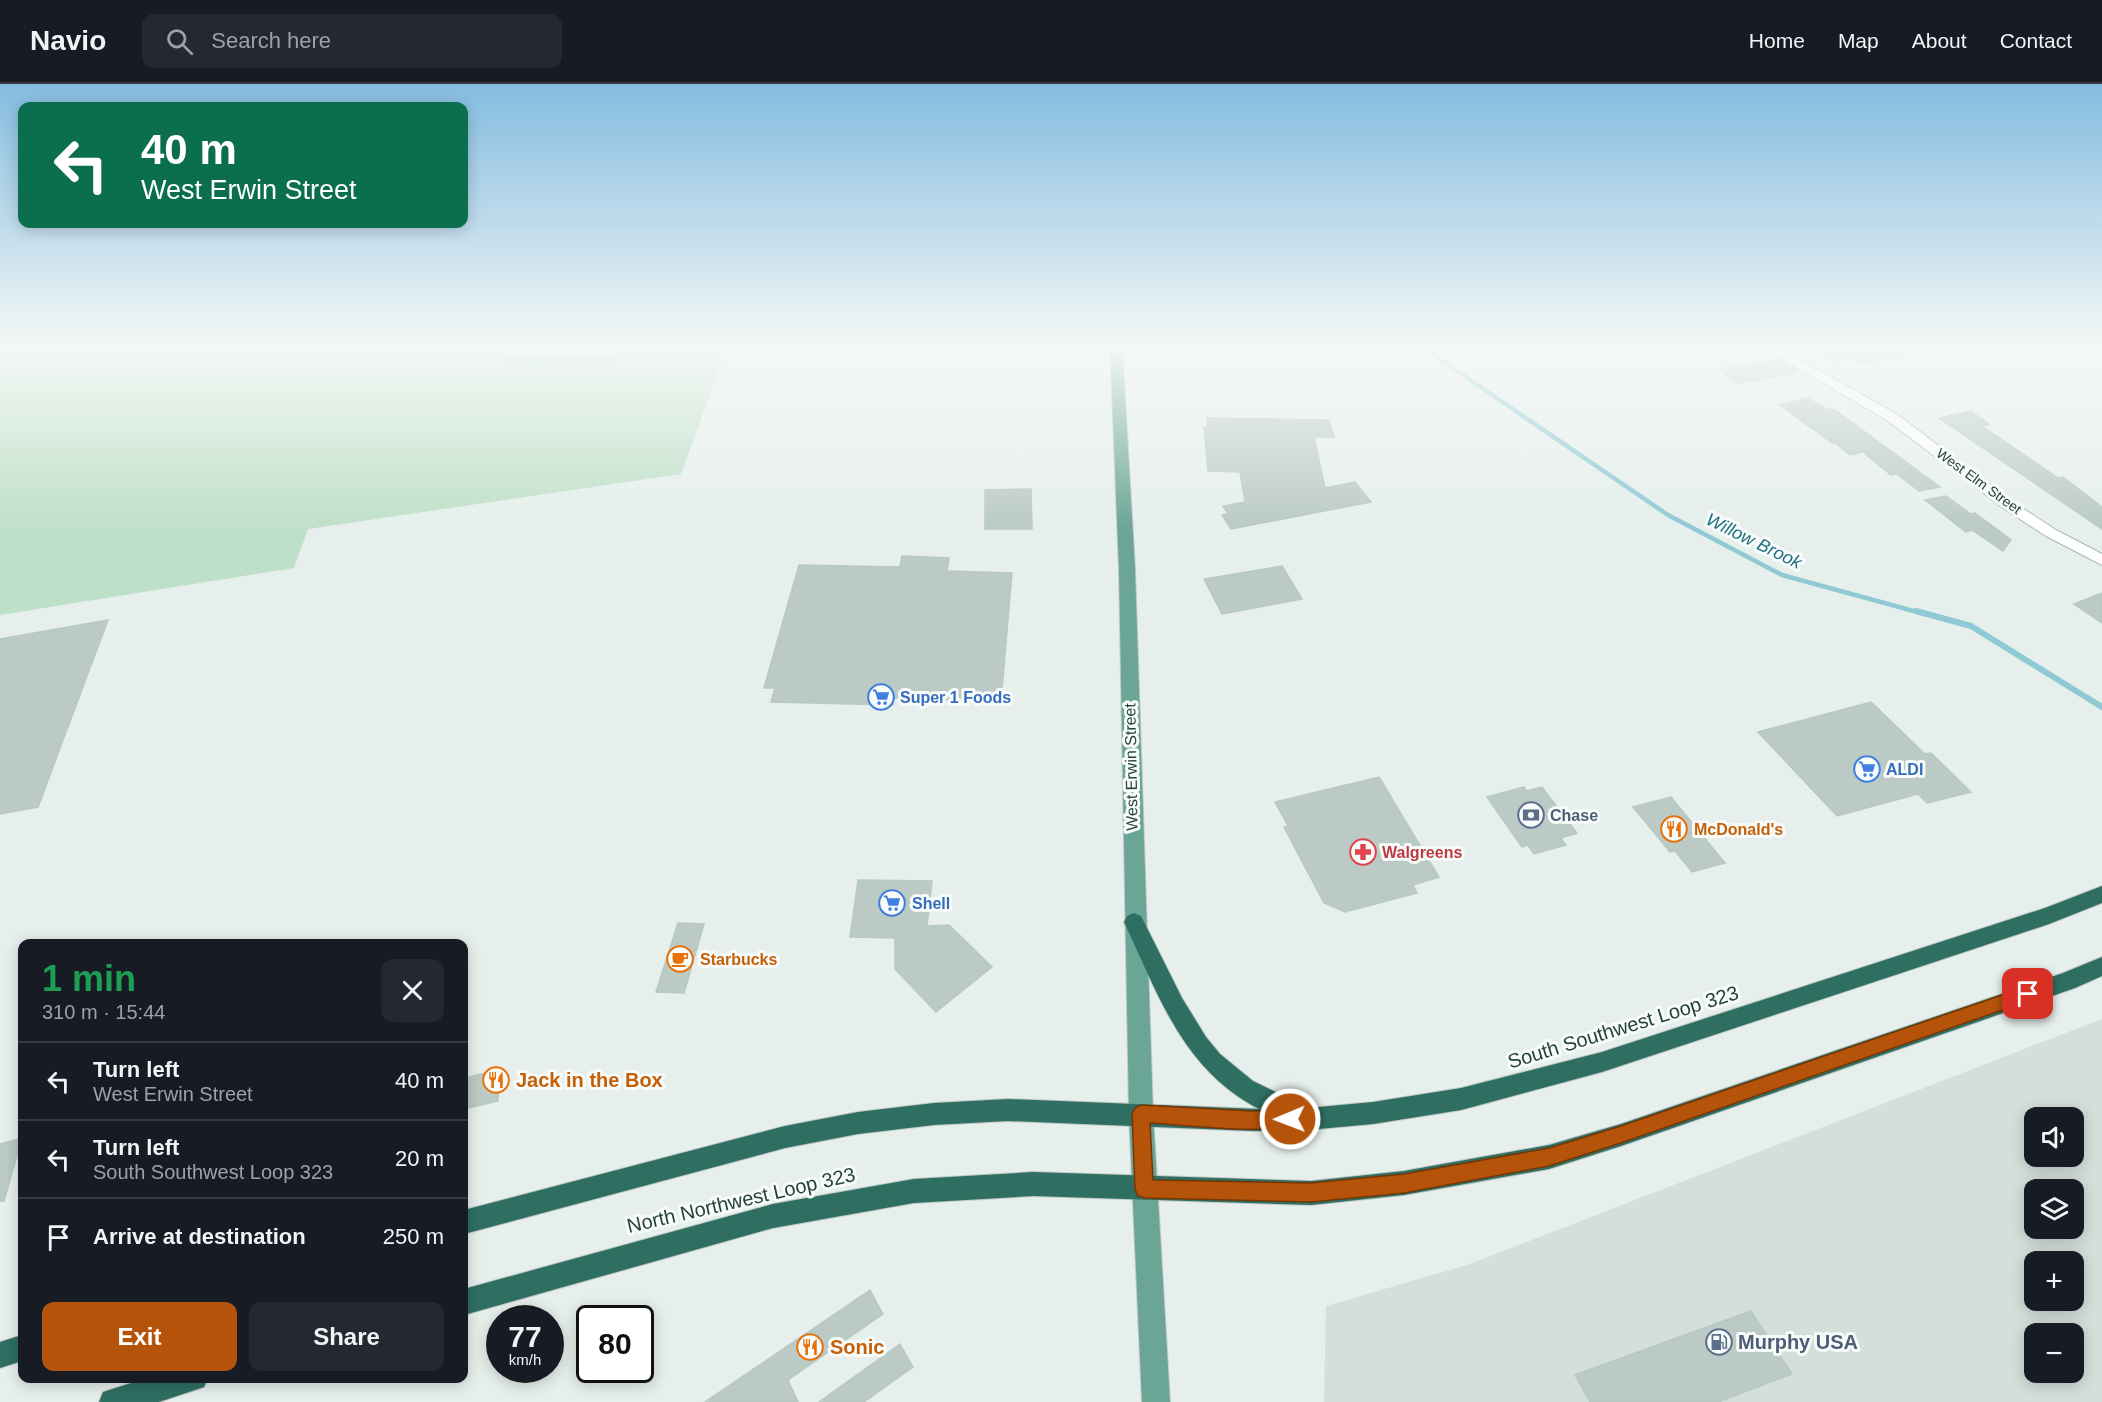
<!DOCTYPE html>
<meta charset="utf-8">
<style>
body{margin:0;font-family:Helvetica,sans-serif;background:#242831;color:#f1f3f6;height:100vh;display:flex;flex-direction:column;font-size:22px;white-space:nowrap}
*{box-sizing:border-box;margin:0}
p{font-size:20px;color:#9ea1a6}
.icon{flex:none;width:33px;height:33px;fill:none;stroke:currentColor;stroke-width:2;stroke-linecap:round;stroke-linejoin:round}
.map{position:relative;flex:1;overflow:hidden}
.sheet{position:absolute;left:18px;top:855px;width:450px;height:444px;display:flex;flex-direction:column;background:#171b24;border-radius:12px;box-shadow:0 3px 15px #0003}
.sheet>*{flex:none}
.banner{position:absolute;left:18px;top:18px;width:450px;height:126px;border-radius:12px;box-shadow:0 3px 15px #0003;background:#0b6e4f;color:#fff;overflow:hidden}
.controls{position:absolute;left:2024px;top:1023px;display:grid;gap:12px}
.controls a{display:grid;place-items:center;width:60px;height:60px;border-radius:12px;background:#171b24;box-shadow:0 3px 15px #0003;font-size:30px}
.speed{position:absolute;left:486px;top:1221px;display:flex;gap:12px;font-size:30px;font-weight:700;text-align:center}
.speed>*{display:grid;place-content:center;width:78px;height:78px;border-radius:50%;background:#171b24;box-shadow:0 3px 15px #0003;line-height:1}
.speed small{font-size:15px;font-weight:400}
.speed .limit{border:3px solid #111;border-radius:9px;background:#fff;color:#111}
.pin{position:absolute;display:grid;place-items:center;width:51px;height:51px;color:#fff;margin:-26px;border-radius:12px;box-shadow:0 3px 9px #0006}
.me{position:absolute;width:66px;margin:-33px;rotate:269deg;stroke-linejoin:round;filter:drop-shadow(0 0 4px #0008)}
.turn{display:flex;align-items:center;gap:21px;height:126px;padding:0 24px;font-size:27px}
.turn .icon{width:78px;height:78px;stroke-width:2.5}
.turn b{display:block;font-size:42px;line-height:51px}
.round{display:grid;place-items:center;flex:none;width:63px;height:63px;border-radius:12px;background:#242831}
.headline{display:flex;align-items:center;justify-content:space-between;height:102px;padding:0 24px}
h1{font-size:36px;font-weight:700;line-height:45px;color:#1e9e55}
.button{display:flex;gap:12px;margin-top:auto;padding:12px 24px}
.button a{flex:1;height:69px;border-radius:12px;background:#b45309;color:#fff;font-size:24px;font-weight:700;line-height:69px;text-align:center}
.button a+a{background:#242831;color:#f1f3f6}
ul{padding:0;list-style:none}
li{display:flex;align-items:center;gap:18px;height:78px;padding:0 24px;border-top:2px solid #363941}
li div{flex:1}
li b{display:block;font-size:22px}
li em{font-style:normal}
header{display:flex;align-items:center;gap:36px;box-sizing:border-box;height:84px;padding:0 30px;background:#171b24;border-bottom:2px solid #363941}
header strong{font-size:28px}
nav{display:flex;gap:33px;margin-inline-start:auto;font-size:21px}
.search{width:420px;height:54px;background:#242831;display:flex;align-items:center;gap:15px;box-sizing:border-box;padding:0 21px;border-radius:12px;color:#9ea1a6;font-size:22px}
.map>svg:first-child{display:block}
.built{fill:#d4dfda;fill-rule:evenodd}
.green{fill:#bfe0c8}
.water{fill:#8ec9d4}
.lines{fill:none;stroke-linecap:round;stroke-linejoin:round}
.stream-far1{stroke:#8ec9d4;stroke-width:4.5}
.stream{stroke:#8ec9d4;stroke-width:6}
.building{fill:#bbcac4;stroke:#b8c9c2;stroke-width:1.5}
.minor-casing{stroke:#a8b8b2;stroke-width:2}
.major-casing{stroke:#c2cac8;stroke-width:2}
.highway-casing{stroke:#c2cac8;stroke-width:2}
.minor{fill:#fff;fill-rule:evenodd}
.major{fill:#6aa596;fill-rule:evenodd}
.highway{fill:#2f6f62;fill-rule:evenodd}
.route{fill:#b45309;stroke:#753606;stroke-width:1.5}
.labels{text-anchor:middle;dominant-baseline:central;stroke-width:6;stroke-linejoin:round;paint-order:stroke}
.far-street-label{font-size:14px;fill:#24423a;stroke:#f7fbf9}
.shop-label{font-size:16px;font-weight:bold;fill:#366cbe;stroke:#f7fbf9;text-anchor:start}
.street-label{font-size:16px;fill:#24423a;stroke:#f7fbf9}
.service-label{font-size:16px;font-weight:bold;fill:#4e5e75;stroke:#f7fbf9;text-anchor:start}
.food-label{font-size:16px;font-weight:bold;fill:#c56008;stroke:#f7fbf9;text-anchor:start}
.health-label{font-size:16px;font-weight:bold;fill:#be3a42;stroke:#f7fbf9;text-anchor:start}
.water-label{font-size:18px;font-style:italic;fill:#1c6f80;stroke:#f7fbf9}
.near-street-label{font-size:20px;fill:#24423a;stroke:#f7fbf9}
.near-food-label{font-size:20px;font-weight:bold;fill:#c56008;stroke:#f7fbf9;text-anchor:start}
.near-service-label{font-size:20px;font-weight:bold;fill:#4e5e75;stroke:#f7fbf9;text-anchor:start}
</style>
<header>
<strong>Navio</strong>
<div class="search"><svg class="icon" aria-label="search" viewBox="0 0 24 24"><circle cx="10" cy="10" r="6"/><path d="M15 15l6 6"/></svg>Search here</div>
<nav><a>Home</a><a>Map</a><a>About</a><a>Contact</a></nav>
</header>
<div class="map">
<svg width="2102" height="1318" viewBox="0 0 2102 1318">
<rect width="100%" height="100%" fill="#e6efeb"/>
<path class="built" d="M2102,935V1318H1324L1326,1222L1467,1181ZM2034,1034H2073V1072H2034ZM2034,1106H2073V1144H2034ZM2034,1178H2073V1216H2034ZM2034,1250H2073V1288H2034Z"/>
<path class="green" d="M0,261H728L681,390L308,445L294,484L0,531Z"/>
<path class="water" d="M456,261H474L517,274H555L712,261L658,269L512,279Z"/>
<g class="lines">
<g class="stream-far1">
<path d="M455,261L469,265"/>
<path d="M1419,261L1668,431L1782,491L1921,529"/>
<path d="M517,277L528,280L598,276L734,261"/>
</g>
<path class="stream" d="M1916,527L1971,542L2102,623"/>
</g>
<g class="building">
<path d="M1812,261H1912L1913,269L1860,280L1851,274L1835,277Z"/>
<path d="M1780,276L1797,286V289L1737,300L1719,285Z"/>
<path d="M1807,314L1827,325L1835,326L1940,403L1919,407L1897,390L1891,391L1863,368L1850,371L1835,359H1832L1780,321Z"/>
<path d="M1971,327L1990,341L1982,342L2058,394L2063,393L2102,423V445L1939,334Z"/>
<path d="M1207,334L1329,336L1334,353H1314L1325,404L1355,398L1371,418L1231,445L1222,431L1228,430L1223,422L1245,418L1240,388L1208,387L1204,343H1208Z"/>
<path d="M1031,405L1032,445H985V406Z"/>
<path d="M1946,412L1971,430L1975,429L2011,456L2003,467L1972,446L1966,448L1925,416Z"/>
<path d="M902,472L949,474L947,487L1012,489L1001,617L894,614L893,621L771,618L775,604H764L799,481L900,483Z"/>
<path d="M1282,482L1302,515L1222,530L1204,495Z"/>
<path d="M2102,509V539L2074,520Z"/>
<path d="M108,536L38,723L0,730V555Z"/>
<path d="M1871,618L1925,670L1931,669L1971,708L1927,719L1918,710L1837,732L1758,648Z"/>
<path d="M1379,693L1439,793L1413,801L1417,809L1345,828L1324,819L1284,743L1288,742L1275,718Z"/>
<path d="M1524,703L1526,707L1542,703L1577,749L1561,754L1566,761L1534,770L1528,761L1522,763L1487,713Z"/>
<path d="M1671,713L1725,779L1692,788L1675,767L1670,768L1633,723Z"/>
<path d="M858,796L932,797L927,842L949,841L992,883L936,928L895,885V854L850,853Z"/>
<path d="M678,839L704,840L684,909L656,908Z"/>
<path d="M499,986L498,1017L464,1025V994Z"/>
<path d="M22,1054L4,1117H0V1060Z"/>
<path d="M870,1206L883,1230L788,1296L798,1318H705Z"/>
<path d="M1751,1227L1792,1290L1718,1318H1590L1575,1291Z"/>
<path d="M900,1260L913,1283L864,1318H819Z"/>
</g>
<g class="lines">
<g class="minor-casing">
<g id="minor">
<path d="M1707,261H1734L1728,265L1678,274L1672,270L1674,267Z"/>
<path d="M1759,261H1774L1898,331L2013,418L2056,446L2102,470V481L2046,452L2003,424L1888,337Z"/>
</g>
</g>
<g class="major-casing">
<path id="major" d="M1110,261H1122L1135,485L1153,1030L1170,1318H1142L1129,1030L1119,485Z"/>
</g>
<g class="highway-casing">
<g id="highway">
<path d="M2102,802V819L2049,840L1602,988L1461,1026L1373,1040L1308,1046L1253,1047L1008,1037L934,1041L858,1050L785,1064L464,1150V1126L785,1042L858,1028L934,1019L1008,1015L1259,1025C1183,986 1158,910 1124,838L1127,832L1134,829L1141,832L1182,914L1206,953L1220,970L1253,997L1308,1024L1373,1018L1461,1004L1602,968L2045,824Z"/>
<path d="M2102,873V892L2075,904L1621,1062L1549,1085L1404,1111L1311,1121L1033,1112L914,1119L773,1144L464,1231V1205L773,1120L914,1095L1033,1088L1311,1097L1404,1087L1549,1061L1621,1040L2063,889Z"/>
<path d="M22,1251V1277L0,1284V1258Z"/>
<path d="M147,1294H208L204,1303L159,1318H99L103,1308Z"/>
</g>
</g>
<use href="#minor" class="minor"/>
<use href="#major" class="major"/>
<use href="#highway" class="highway"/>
</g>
<linearGradient id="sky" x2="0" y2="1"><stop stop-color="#84bce0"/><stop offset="0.59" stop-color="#f4f8f6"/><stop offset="1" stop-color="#f4f8f6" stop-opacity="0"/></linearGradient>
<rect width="2102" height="445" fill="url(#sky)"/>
<path class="route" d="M2028,902L2034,904L2036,910L2034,915L1621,1059L1549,1082L1404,1109L1311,1118L1144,1114L1138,1112L1135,1105L1132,1030L1135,1024L1141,1021L1253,1027L1290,1026L1296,1029L1299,1035L1296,1041C1271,1051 1182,1041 1150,1039L1153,1096L1311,1099L1404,1090L1549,1064L1621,1042Z"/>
<defs>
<g id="supermarket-ring" transform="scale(1.35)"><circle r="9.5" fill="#f7fbf9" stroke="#3f7fe0" stroke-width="1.5"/><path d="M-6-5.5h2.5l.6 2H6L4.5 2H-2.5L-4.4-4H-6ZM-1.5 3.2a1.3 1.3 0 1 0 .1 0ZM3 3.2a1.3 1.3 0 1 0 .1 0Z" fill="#3f7fe0"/></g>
<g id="bank-ring" transform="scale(1.35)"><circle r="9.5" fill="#f7fbf9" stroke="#5c6f8a" stroke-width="1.5"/><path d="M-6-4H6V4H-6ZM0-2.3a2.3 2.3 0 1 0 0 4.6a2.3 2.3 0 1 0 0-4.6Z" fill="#5c6f8a"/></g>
<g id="restaurant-ring" transform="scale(1.35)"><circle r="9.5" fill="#f7fbf9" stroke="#e8710a" stroke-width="1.5"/><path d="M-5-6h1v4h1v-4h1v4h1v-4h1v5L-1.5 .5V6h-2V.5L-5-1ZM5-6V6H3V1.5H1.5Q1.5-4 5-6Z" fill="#e8710a"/></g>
<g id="pharmacy-ring" transform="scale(1.35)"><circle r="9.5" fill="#f7fbf9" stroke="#e0444e" stroke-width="1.5"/><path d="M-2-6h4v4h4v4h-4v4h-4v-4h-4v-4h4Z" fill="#e0444e"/></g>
<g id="cafe-ring" transform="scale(1.35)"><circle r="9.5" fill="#f7fbf9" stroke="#e8710a" stroke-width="1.5"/><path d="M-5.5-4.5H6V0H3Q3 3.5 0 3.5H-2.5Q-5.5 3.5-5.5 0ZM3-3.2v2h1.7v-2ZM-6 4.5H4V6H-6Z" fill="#e8710a"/></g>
<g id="fuel-ring" transform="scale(1.35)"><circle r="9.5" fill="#f7fbf9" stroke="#5c6f8a" stroke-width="1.5"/><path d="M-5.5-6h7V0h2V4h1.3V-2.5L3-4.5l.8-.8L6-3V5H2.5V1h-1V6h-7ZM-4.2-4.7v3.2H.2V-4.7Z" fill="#5c6f8a"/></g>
</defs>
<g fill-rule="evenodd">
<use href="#supermarket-ring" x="881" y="613"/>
<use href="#supermarket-ring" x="1867" y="685"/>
<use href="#bank-ring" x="1531" y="731"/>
<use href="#restaurant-ring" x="1674" y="745"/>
<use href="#pharmacy-ring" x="1363" y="768"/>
<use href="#supermarket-ring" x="892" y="819"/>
<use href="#cafe-ring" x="680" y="875"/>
<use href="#restaurant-ring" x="496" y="996"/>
<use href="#fuel-ring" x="1719" y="1258"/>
<use href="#restaurant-ring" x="810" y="1263"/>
</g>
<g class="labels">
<g class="far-street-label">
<text transform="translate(1979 397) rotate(36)">West Elm Street</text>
</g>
<g class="shop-label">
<text x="900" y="613">Super 1 Foods</text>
<text x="1886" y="685">ALDI</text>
<text x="912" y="819">Shell</text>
</g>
<g class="street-label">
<text transform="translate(1131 683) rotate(-91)">West Erwin Street</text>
</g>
<g class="service-label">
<text x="1550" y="731">Chase</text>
</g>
<g class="food-label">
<text x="1694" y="745">McDonald's</text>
<text x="700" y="875">Starbucks</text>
</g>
<g class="health-label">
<text x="1382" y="768">Walgreens</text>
</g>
<g class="water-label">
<text transform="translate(1754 457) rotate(26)">Willow Brook</text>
</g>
<g class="near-street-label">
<text transform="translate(1623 943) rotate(-17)">South Southwest Loop 323</text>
<text transform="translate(741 1116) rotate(-13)">North Northwest Loop 323</text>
</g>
<g class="near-food-label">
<text x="516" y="996">Jack in the Box</text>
<text x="830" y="1263">Sonic</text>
</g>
<g class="near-service-label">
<text x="1738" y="1258">Murphy USA</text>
</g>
</g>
</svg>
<div class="controls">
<a><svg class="icon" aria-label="sound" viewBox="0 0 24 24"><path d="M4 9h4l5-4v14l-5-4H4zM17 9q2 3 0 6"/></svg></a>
<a><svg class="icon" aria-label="layers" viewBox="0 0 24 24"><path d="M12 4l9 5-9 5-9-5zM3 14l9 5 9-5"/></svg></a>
<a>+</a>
<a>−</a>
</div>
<div class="speed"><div>77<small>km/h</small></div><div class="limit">80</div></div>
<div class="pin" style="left:2028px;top:910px;background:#d93025"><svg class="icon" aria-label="arrive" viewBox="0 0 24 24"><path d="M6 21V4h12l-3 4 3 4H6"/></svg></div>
<svg class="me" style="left:1290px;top:1035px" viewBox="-20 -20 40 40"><circle r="17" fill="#b45309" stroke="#fff" stroke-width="3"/><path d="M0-11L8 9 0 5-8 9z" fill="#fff"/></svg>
<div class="banner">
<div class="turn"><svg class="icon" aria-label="left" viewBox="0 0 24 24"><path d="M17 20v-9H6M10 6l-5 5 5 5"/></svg><div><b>40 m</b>West Erwin Street</div></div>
</div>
<section class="sheet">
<div class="headline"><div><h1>1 min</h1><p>310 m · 15:44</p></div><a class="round"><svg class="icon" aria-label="close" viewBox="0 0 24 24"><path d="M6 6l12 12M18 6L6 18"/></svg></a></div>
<ul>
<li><svg class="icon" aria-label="left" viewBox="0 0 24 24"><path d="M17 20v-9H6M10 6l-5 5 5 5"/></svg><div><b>Turn left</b><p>West Erwin Street</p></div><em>40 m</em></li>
<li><svg class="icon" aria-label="left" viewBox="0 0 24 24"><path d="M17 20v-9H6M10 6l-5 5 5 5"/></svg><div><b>Turn left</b><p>South Southwest Loop 323</p></div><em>20 m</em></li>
<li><svg class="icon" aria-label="arrive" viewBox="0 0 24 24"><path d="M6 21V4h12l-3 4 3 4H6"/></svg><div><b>Arrive at destination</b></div><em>250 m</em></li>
</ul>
<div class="button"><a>Exit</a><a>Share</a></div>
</section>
</div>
